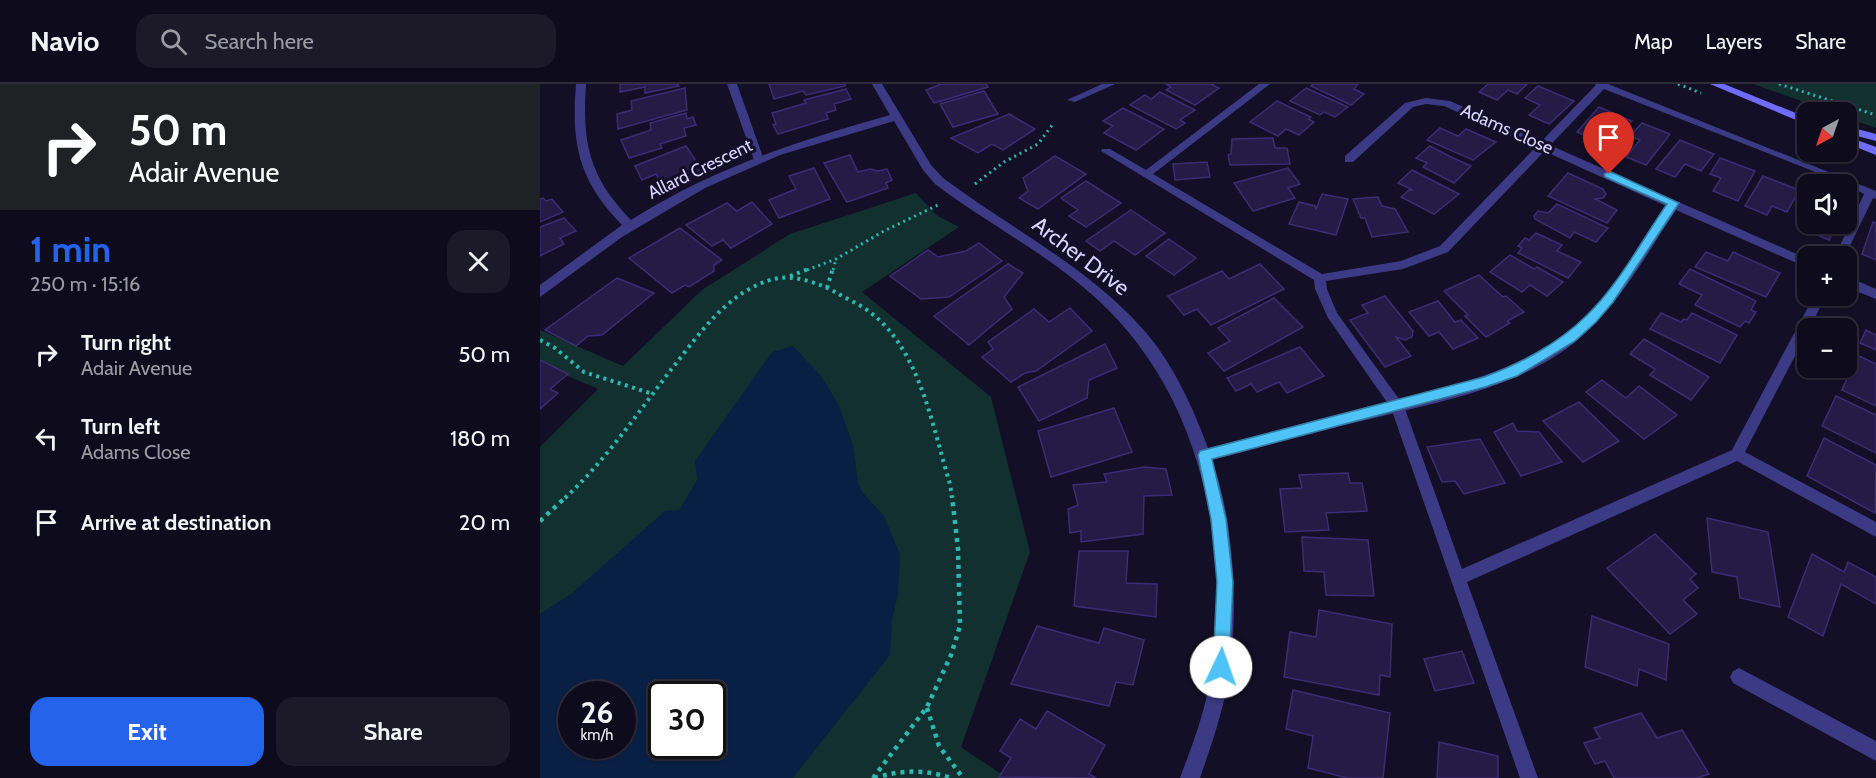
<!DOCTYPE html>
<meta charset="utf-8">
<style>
body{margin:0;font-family:Cabin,sans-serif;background:#1c1929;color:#f1f3f6;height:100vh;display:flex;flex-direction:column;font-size:22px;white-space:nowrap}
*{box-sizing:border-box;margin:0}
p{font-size:20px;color:#9b9ba3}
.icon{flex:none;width:33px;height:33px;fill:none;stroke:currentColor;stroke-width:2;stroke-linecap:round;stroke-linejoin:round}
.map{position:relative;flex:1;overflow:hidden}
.drawer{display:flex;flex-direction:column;background:#0e0b1c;width:540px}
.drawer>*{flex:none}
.guide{background:#202124;color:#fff;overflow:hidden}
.needle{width:39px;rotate:220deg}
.fabs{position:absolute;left:1257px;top:18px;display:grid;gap:12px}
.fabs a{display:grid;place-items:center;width:60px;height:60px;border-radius:12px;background:#0e0b1c;box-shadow:0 2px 4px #0004,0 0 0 2px #2e2b3b;font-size:30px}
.speed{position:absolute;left:18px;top:597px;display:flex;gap:12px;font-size:30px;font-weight:700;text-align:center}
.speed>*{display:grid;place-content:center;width:78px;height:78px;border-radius:50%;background:#0e0b1c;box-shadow:0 2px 4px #0004,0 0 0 2px #2e2b3b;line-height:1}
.speed small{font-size:15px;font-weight:400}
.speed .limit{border:3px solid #111;border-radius:9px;background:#fff;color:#111}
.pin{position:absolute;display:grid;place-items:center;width:51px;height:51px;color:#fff;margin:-62px -26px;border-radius:50% 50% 50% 0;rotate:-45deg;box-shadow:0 0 6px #0007}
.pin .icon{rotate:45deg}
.me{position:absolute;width:66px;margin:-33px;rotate:3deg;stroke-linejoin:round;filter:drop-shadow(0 0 4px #0008)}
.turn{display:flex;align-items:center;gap:21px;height:126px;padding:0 30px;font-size:27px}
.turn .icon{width:78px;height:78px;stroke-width:2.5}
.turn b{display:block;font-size:42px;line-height:51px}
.round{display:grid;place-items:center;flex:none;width:63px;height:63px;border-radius:18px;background:#1c1929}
.summary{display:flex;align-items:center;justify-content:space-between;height:102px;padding:0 30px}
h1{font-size:36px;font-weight:800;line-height:45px;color:#2563eb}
.cta{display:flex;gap:12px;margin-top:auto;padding:12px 30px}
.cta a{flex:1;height:69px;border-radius:18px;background:#2563eb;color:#fff;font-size:24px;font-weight:800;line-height:69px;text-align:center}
.cta a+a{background:#1c1929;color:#f1f3f6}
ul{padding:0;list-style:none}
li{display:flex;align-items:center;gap:18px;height:84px;padding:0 30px}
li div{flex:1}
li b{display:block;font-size:22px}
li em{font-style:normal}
header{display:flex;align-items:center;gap:36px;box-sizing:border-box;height:84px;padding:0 30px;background:#0e0b1c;border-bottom:2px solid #2e2b3b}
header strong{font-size:28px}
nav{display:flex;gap:33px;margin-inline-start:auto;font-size:21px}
.search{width:420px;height:54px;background:#1c1929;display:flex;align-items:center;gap:15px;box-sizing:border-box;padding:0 21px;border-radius:18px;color:#9b9ba3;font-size:22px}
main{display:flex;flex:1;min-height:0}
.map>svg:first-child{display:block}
.green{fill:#12302f;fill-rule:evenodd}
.water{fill:#0a1f44;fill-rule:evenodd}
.building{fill:#241b47;stroke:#3b2d73;stroke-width:1.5}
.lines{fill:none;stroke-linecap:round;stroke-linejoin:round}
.path-far2{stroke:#2fb8b0;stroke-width:3;stroke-dasharray:2 4;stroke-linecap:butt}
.path-far1{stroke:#2fb8b0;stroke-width:4;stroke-dasharray:3 4.5;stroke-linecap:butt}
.path{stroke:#2fb8b0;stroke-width:4.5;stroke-dasharray:4 5;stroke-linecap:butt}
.lane{fill:#3d3a85;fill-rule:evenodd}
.street{fill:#3d3a85;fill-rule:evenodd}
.secondary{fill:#6f6bff;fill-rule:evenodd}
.route{fill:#4fc3f7;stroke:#337fa1;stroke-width:1.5}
.labels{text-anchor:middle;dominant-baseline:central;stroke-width:6;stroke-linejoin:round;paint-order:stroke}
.far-street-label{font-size:18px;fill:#d9d4ff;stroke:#130f26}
.street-label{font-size:22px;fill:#d9d4ff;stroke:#130f26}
</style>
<header>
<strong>Navio</strong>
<div class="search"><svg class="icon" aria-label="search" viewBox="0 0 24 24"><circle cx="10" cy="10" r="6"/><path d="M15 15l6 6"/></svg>Search here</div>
<nav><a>Map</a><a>Layers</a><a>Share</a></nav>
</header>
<main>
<section class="drawer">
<div class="guide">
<div class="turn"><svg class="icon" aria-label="right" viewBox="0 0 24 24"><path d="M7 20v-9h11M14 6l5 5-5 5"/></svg><div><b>50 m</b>Adair Avenue</div></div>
</div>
<div class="summary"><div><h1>1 min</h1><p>250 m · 15:16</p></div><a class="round"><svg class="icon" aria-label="close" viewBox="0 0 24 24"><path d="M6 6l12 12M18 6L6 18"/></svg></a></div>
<ul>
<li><svg class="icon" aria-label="right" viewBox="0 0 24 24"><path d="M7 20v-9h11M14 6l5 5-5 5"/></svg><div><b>Turn right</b><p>Adair Avenue</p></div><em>50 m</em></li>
<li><svg class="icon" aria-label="left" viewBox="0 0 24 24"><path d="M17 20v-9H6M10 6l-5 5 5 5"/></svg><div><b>Turn left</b><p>Adams Close</p></div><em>180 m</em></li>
<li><svg class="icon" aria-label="arrive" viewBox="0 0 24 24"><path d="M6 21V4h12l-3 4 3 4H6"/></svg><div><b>Arrive at destination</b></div><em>20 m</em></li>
</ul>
<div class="cta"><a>Exit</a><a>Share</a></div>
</section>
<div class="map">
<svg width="1336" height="694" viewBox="0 0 1336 694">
<rect width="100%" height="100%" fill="#130f26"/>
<g class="green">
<path d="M1213,0H1336V44L1307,34L1306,28H1292Z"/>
<path d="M376,109L396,131L419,143L322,208L451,313L490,468L421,663L467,694H0V363L58,305L0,280V246L83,282L162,206L250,150ZM32,610H82V662H32ZM122,610H172V662H122Z"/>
</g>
<path class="water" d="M253,262L282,293L299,322L313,361L318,399L322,408L344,432L360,470L358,510L352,537L350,571L253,694H0V530L31,510L125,427L139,426L157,396L155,377L232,268ZM32,610H82V662H32ZM122,610H172V662H122Z"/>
<g class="building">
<path d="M80,0H138L139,2L105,9V3L80,8Z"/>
<path d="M229,0H305V2L266,11L263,7L234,15Z"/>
<path d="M401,0H446L448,3L394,19L386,6Z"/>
<path d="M626,0H671L679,4L655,21L626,6L631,3Z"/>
<path d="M773,0H818L814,5L824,10L811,21L771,2Z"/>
<path d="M948,0H987L977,10L968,6L957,16L939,8Z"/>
<path d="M998,2L1034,17L1009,40L989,31L1000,21L985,14Z"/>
<path d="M145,4L147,26L78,45L77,30L92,26L91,17Z"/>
<path d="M766,4L808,23L795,33L784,28L780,31L750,17Z"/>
<path d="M306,5L311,15L294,20L296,26L286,29L288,35L238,50L233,41L236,40L232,29L266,19L264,16Z"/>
<path d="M444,7L458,30L413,43L400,20Z"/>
<path d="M620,8L655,26L640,36L645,39L636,45L590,21L605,11L611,15Z"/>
<path d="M737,17L771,33L768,35L774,38L759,51L746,45L738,52L710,38Z"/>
<path d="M1059,23L1092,37L1078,53L1068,49L1060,58L1037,48Z"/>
<path d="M583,24L624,45L596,66L564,49L573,42L563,37Z"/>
<path d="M146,29L147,35L153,33L156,41L144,44L146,52L120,60L122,64L89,74L81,56L111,46L110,39Z"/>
<path d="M469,30L495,45L463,66L452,60L438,69L411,54Z"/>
<path d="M1102,39L1130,50L1106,81L1086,73L1100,56L1090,52Z"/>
<path d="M900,44L918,52L926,45L956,58L933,76L887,56Z"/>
<path d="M733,54L735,64H747L750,80L690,81L688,71L691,70L692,55Z"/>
<path d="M1140,56L1174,70L1161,87L1145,80L1135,93L1116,85Z"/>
<path d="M146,62L162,86L124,102L116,90L102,96L95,82Z"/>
<path d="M890,62L911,73L931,82L914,99L883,83L887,79L876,74Z"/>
<path d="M310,71L318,88L330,85L338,87L347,85L352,96L346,99L348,104L307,118L284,79Z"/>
<path d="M515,72L546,90L498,125L479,114L488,107L483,94Z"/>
<path d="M1180,74L1215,87L1198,117L1173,107L1181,94L1170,90Z"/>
<path d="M667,78L670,93L635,96L633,80Z"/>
<path d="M274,84L290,115L239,134L229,116L256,105L249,92Z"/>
<path d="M748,84L760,100L748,104L755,114L713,127L694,99Z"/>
<path d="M872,86L919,110L894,130L861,113L869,106H873L858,99Z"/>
<path d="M1028,89L1063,105L1066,110L1063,114L1055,115L1077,126L1067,139L1008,112Z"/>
<path d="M1223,92L1259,106L1247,128L1232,122L1227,131L1205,122Z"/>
<path d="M546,97L581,119L546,143L529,132L538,126L521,114Z"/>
<path d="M782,110L808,115L796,151L749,140L759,118L775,122L776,125Z"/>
<path d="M1268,110V133L1257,128Z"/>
<path d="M838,113L842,122L855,125L868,148L832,153L825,134H821L813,115Z"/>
<path d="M3,114L6,117L12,115L23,128L0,138V115Z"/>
<path d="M212,118L232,140L191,164L183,156L172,162L146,141L187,119L197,127Z"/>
<path d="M1017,120L1068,144L1056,158L1034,148L1030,154L995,135L994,132L998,127L1008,129Z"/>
<path d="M591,126L625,149L595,171L574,157L560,167L546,157Z"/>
<path d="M24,134L36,147L20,154L24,160L0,172V143Z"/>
<path d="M1268,137V140H1298L1289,156L1263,145Z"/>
<path d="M1333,138L1336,139V176L1322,170Z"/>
<path d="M140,144L182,176L174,181V187L149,203L145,201L132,209L89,174Z"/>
<path d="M996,149L1022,161L1017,167L1041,178L1028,194L978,169L982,164L978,162L985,154L989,156Z"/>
<path d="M629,155L656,174L634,191L606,172Z"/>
<path d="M439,159L462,177L409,213L381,215L350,192L388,166L398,173L426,167Z"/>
<path d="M1166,168L1188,177L1193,168L1240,189L1226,213L1155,183Z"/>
<path d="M970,171L994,185L997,183L1023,198L1007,212L990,201L982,208L950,188Z"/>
<path d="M468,180L483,189L464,213L472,225L429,261L394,232Z"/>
<path d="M720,180L744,205L671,241L657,225L644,231L628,212L682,187L689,195Z"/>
<path d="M1150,185L1216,217L1211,226L1216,228L1209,239L1205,237L1200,243L1155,221L1162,211L1139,200Z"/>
<path d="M939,191L963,213L966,212L984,228L967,237L970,239L946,253L925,232L928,231L904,207Z"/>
<path d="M77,194L114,209L62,251L48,252L36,262L5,246Z"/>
<path d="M845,212L873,247L872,253L865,256L856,253L871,272L845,283L810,236L828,229L822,221Z"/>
<path d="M734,214L763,243L684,287L668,269L690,257L678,244Z"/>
<path d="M898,217L915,238L921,236L938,254L913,265L899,248L889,252L869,228Z"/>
<path d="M530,224L552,247L496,287L485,289L471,298L442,273L453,265L448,258L494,225L509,238Z"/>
<path d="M1121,229L1141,238L1144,235L1147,236L1152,229L1197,251L1180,279L1110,245Z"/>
<path d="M1326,246L1336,251V266L1320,259Z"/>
<path d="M1104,255L1169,293L1151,316L1110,291L1115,285L1090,270Z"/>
<path d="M565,260L577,284L549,296L547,314L499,337L478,303Z"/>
<path d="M760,263L784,292L747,309L739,298L717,308L711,300L696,307L687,294Z"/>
<path d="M1317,271L1336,280V322L1302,306Z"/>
<path d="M0,276L28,290L10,305L18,309L0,325Z"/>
<path d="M1062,296L1086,314L1099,302L1137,331L1104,355L1046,308Z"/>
<path d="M1296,312L1336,331V369L1282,342Z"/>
<path d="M1039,318L1079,357L1043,378L1003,337Z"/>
<path d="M574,324L592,368L511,393L498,347Z"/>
<path d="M973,339L977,347L999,348L1022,378L981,392L954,348Z"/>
<path d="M1284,354L1336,381L1335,429L1267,392Z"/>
<path d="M940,355L965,399L924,410L915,397L902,398L887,363Z"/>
<path d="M604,383L626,385L632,411L604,412L603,450L541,458V447L530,449L528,425L538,421L533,401L567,398L564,390Z"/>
<path d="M808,389L810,399H822L827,427L786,429L789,446L745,448L740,405L762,404L759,391Z"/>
<path d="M1167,434L1228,448L1240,523L1200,514L1197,493L1172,488Z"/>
<path d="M1115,450L1156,490L1150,495L1158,504L1143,516L1157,530L1130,550L1067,484Z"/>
<path d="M762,453L828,456L834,512L786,511L784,488L764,487Z"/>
<path d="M539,467H588L586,499L617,500L616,533L534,522Z"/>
<path d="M1272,470L1304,488L1308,478L1336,493V520L1301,500L1283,552L1248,533Z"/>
<path d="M779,526L852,540L850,593L840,591L839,611L744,593L750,548L776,553Z"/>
<path d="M1052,532L1129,560L1126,596L1099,585L1097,602L1045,583Z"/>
<path d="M497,542L559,559L564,544L604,556L593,601L576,598L569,622L471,600Z"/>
<path d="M922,567L934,599L895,607L884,575Z"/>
<path d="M753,606L850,629L843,694H807L768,684L773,652L746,645Z"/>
<path d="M507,627L565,661L549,690L556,694L459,693L471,674L460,667L480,635L496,645Z"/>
<path d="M1101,629L1117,654L1142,646L1169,690L1157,694H1074L1065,677L1055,680L1044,659L1060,654L1054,644Z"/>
<path d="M899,658L958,672V694H897Z"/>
</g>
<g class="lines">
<g class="path-far2">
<path d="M1138,0L1161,9"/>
<path d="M1239,0L1336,31"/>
<path d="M435,100L464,78L498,60L513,40"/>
<path d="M267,186L296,175L344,147L400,120"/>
<path d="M293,186L296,175"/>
</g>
<g class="path-far1">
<path d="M250,192L271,184"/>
<path d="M287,204L293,184"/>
<path d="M0,256L15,264L44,288L113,310"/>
<path d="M25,414C65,377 97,330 130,287C158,252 187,207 234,195C252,190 279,199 295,208C305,214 317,219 327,226C380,263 392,342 410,400L412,414"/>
</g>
<g class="path">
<path d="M0,437L27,412"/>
<path d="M387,624L399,662L423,694"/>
<path d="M333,694L387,623L411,571L420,542L418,465L412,412"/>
<path d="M334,694C361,686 384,685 411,694"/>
</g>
<g class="lane">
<path d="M187,0H197L224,76L223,78H215L214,76Z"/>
<path d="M562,0H575L535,18L527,16Z"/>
<path d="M719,0H730L613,90L782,190L861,177L900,162L1056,1L1055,0H1068L1336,107V115L1333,114L1305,172H1295L1324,110L1306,100L1064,5L908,168L863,185L786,197L787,205L797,229L864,322L922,485L1192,366L1274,212H1286L1205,368L1336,438V453L1197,377L927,498L998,694H980L851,324L788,234L775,205L774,196L561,67L562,65H570L606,86Z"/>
</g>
<g class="street">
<path d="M36,0H46C42,59 49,93 91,136C173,84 258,57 350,31L332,0H342L391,81L403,94C470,144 545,181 601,243C632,277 652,321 668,364C719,351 771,337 822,324C902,304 985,291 1046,232C1079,201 1101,159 1126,122L904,22L886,20L873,23L813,78H805V72L865,19L886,14L910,17L1268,175V184L1136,126C1105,172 1078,224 1034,259C976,305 897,318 826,336C775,348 724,363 672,376C695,439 699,531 688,597C682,631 671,662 660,694H640C652,662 665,629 670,594C692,460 660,309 557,215C508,170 448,140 395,100L383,86L354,37L240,71L165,104L82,153L0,213V201L82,141C39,97 31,61 36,0Z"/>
<path d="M1306,192L1336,205V215L1306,203Z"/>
<path d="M1199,584L1336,657V677L1193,599L1190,593L1193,587Z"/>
</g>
<g class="secondary">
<path d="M1170,0H1184L1268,34V41Z"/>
<path d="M1306,42L1336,50V57L1306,49Z"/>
<path d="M1306,52L1336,63V71L1306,59Z"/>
</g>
</g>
<path class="route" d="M1069,87L1139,119L1073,218L1056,238L1035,257L977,292L945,303L672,375L686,435L693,498L689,583L687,588L681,591L675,588L673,583L677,498L671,435L658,371L660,367L944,293C980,280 1019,259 1046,232C1078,202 1102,156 1127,120L1065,93L1064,90Z"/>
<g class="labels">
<g class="far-street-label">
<text transform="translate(967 45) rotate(24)">Adams Close</text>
<text transform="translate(160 85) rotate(-26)">Allard Crescent</text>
</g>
<g class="street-label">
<text transform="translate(541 172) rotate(37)">Archer Drive</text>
</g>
</g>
</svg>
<div class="fabs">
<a><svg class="needle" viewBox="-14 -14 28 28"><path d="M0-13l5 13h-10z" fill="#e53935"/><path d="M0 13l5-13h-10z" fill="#9b9ba3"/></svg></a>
<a><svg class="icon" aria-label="sound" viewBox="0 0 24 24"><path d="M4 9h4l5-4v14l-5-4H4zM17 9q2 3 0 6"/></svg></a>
<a>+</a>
<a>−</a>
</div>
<div class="speed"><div>26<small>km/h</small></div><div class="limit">30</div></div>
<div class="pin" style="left:1069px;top:90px;background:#d93025"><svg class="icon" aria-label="arrive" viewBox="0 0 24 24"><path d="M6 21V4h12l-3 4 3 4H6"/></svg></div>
<svg class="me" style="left:681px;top:583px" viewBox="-20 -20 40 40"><circle r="19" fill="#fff"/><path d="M0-13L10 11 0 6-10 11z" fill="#4fc3f7"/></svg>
</div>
</main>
